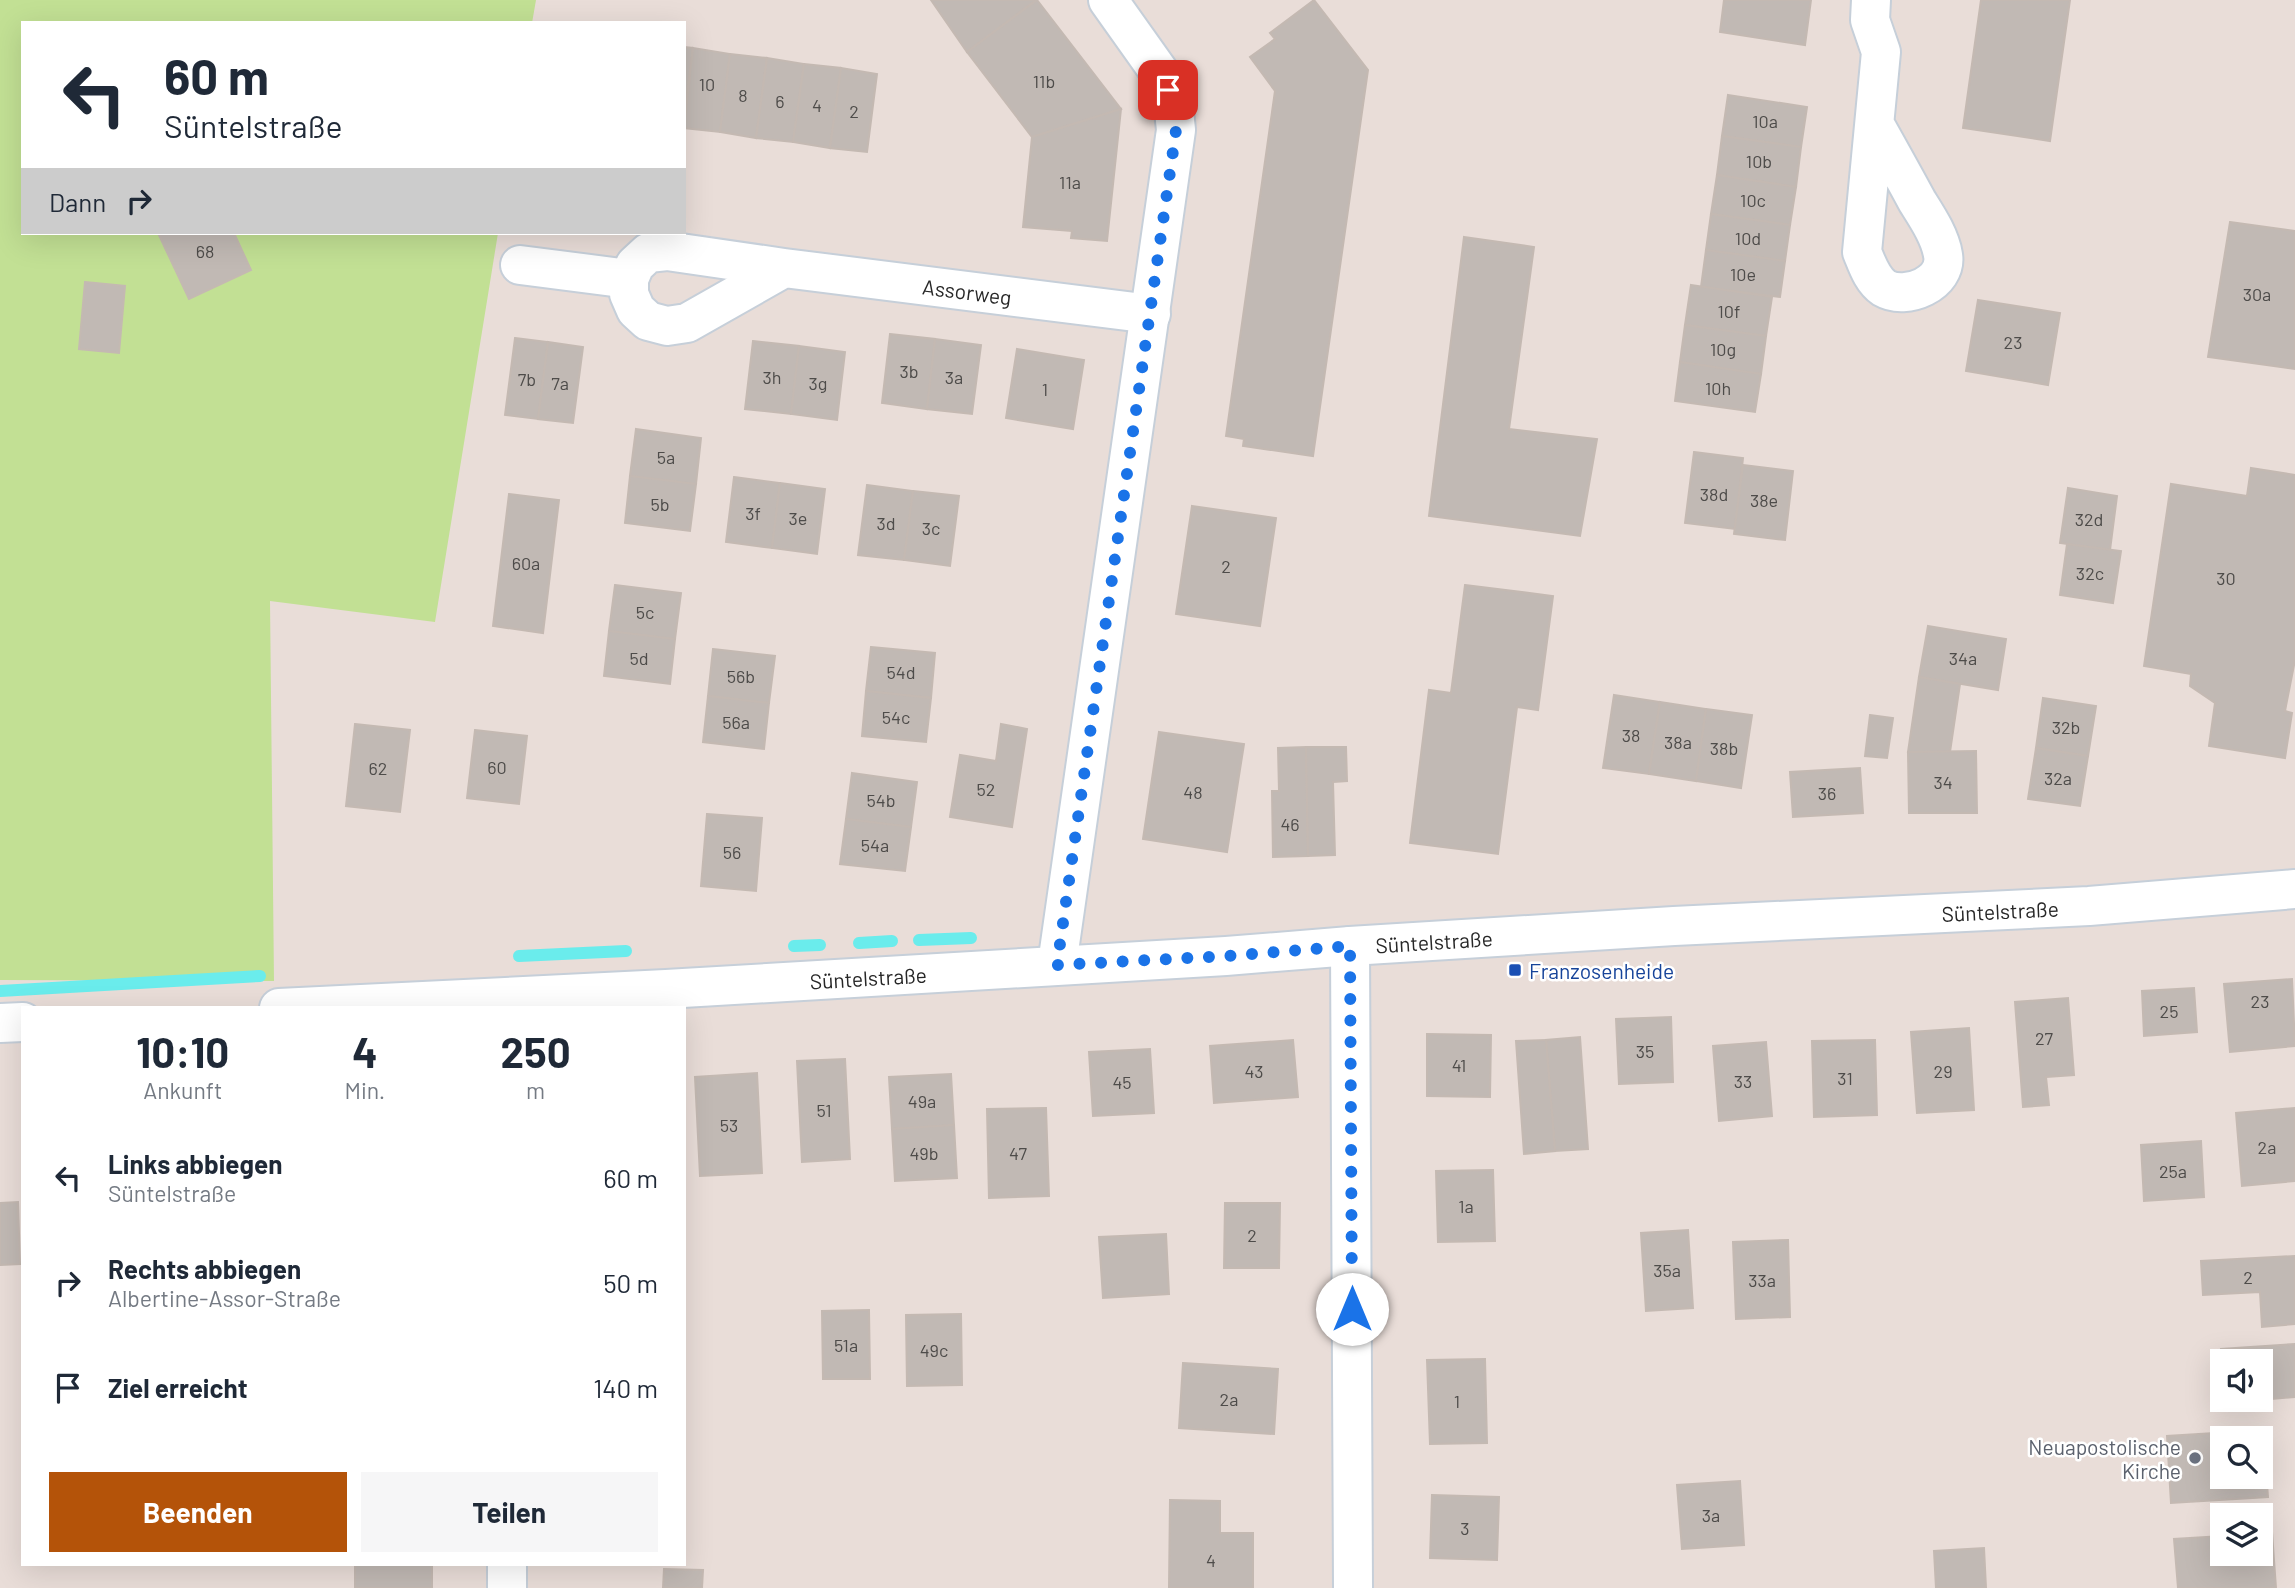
<!DOCTYPE html>
<html lang="de">
<meta charset="utf-8">
<style>
body{margin:0;font-family:Barlow,sans-serif;background:#f6f6f7;color:#1f2937;height:100vh;display:flex;flex-direction:column;font-size:26px;white-space:nowrap}
*{box-sizing:border-box;margin:0}
p{font-size:23px;color:#747a83}
.icon{flex:none;width:38px;height:38px;fill:none;stroke:currentColor;stroke-width:2;stroke-linecap:round;stroke-linejoin:round}
.map{position:relative;flex:1;overflow:hidden}
.side{position:absolute;left:21px;top:1006px;width:665px;height:560px;display:flex;flex-direction:column;background:#fff;border-radius:0px;box-shadow:0 7px 28px #0002}
.side>*{flex:none}
.top-card{position:absolute;left:21px;top:21px;width:665px;height:214px;border-radius:0px;box-shadow:0 7px 28px #0002;background:#fff;color:#1f2937;overflow:hidden}
.tools{position:absolute;left:2210px;top:1349px;display:grid;gap:14px}
.tools a{display:grid;place-items:center;width:63px;height:63px;border-radius:0px;background:#fff;box-shadow:0 7px 28px #0002;font-size:35px}
.pin{position:absolute;display:grid;place-items:center;width:60px;height:60px;color:#fff;margin:-30px;border-radius:14px;box-shadow:0 4px 10px #0006}
.me{position:absolute;width:77px;margin:-38px;rotate:0deg;stroke-linejoin:round;filter:drop-shadow(0 0 5px #0008)}
.turn{display:flex;align-items:center;gap:24px;height:147px;padding:0 28px;font-size:32px}
.turn .icon{width:91px;height:91px;stroke-width:2.5}
.turn b{display:block;font-size:49px;line-height:60px}
.then{display:flex;align-items:center;height:66px;padding:0 28px;background:#0003;gap:14px;font-size:26px}
.eta{display:flex;justify-content:space-evenly;align-items:center;height:119px;text-align:center}
.eta b{font-size:42px;font-weight:700;line-height:49px}
.button{display:flex;gap:14px;margin-top:auto;padding:14px 28px}
.button a{flex:1;height:80px;border-radius:0px;background:#b45309;color:#fff;font-size:28px;font-weight:700;line-height:80px;text-align:center}
.button a+a{background:#f6f6f7;color:#1f2937}
ul{padding:0;list-style:none}
li{display:flex;align-items:center;gap:21px;height:105px;padding:0 28px}
li div{flex:1}
li b{display:block;font-size:26px}
li em{font-style:normal}
.map>svg:first-child{display:block}
.green{fill:#c2e094}
.lines{fill:none;stroke-linecap:round;stroke-linejoin:round}
.stream{stroke:#6aecec;stroke-width:12}
.building{fill:#c1b9b4;stroke:#c4b9b2;stroke-width:2;fill-rule:evenodd}
.minor-casing{stroke:#c6cfd9;stroke-width:42}
.minor{stroke:#fff;stroke-width:38}
.route{stroke:#1a73e8;stroke-width:12;stroke-dasharray:0 21.6}
.transit-dot{fill:#1a4fb4;stroke:#fff;stroke-width:2.5}
.worship-dot{fill:#6b7280;stroke:#fff;stroke-width:2.5}
.labels{text-anchor:middle;dominant-baseline:central;stroke-width:5;stroke-linejoin:round;paint-order:stroke}
.number-label{font-size:18px;fill:#4e4c4a}
.street-label{font-size:21px;fill:#272727;stroke:#fff}
.transit-label{font-size:21px;fill:#164399;stroke:#fff;text-anchor:start}
.worship-label{font-size:21px;fill:#5b616d;stroke:#fff;text-anchor:end}
</style>
<div class="map">
<svg width="2295" height="1588" viewBox="0 0 2295 1588">
<rect width="100%" height="100%" fill="#e9ddd8"/>
<path class="green" d="M0,0H536L532,23H23V233H498L435,622L270,601L274,981L0,980Z"/>
<g class="lines">
<g class="stream">
<path d="M919,940L971,938"/>
<path d="M859,943L892,941"/>
<path d="M794,946L820,945"/>
<path d="M519,956L626,951"/>
<path d="M0,991L260,976"/>
</g>
</g>
<g class="building">
<path d="M931,0H1036L967,52Z"/>
<path d="M1037,0L1121,109L1032,137L967,52Z"/>
<path d="M1314,0L1368,70L1313,456L1243,446L1244,439L1226,436L1275,91L1250,57L1275,39L1270,33Z"/>
<path d="M1724,0H1811L1805,45L1720,32Z"/>
<path d="M1981,0H2070L2050,141L1963,128Z"/>
<path d="M684,47L693,48L684,115Z"/>
<path d="M693,48L730,54L720,132L684,128Z"/>
<path d="M730,54L767,58L756,138L720,132Z"/>
<path d="M767,58L804,64L793,142L756,138Z"/>
<path d="M804,64L841,68L830,148L793,142Z"/>
<path d="M841,68L877,74L867,152L830,148Z"/>
<path d="M1728,95L1807,107L1801,147L1722,136Z"/>
<path d="M1121,109L1107,241L1071,238L1072,231L1023,227L1032,137Z"/>
<path d="M1722,136L1801,147L1796,187L1717,175Z"/>
<path d="M1717,175L1796,187L1790,225L1711,214Z"/>
<path d="M1711,214L1790,225L1785,261L1706,250Z"/>
<path d="M2230,222L2295,231V369L2208,357Z"/>
<path d="M158,233H234L251,270L189,299Z"/>
<path d="M1464,237L1534,247L1509,429L1597,439L1580,536L1429,516Z"/>
<path d="M1706,250L1785,261L1780,297L1701,287Z"/>
<path d="M85,282L125,286L119,353L79,349Z"/>
<path d="M1691,285L1772,297L1766,336L1685,325Z"/>
<path d="M1978,300L2060,313L2048,385L1966,371Z"/>
<path d="M1685,325L1766,336L1761,374L1680,362Z"/>
<path d="M890,334L935,339L927,409L882,403Z"/>
<path d="M515,338L548,342L538,419L505,415Z"/>
<path d="M935,339L981,345L972,414L927,409Z"/>
<path d="M753,341L799,346L791,414L745,409Z"/>
<path d="M548,342L583,347L573,423L538,419Z"/>
<path d="M799,346L845,352L837,420L791,414Z"/>
<path d="M1017,349L1084,360L1073,429L1006,418Z"/>
<path d="M1680,362L1761,374L1755,412L1675,401Z"/>
<path d="M636,429L701,438L696,484L630,476Z"/>
<path d="M1694,452L1743,458L1735,529L1685,523Z"/>
<path d="M1743,465L1793,471L1785,540L1734,534Z"/>
<path d="M2251,468L2295,475V660L2285,711L2292,713L2285,758L2209,746L2215,703L2190,686L2191,674L2144,666L2171,484L2247,496Z"/>
<path d="M630,476L696,484L690,531L625,523Z"/>
<path d="M734,477L780,483L772,548L726,542Z"/>
<path d="M780,483L825,489L817,554L772,548Z"/>
<path d="M867,485L913,491L904,560L858,555Z"/>
<path d="M2068,488L2117,496L2110,550L2060,543Z"/>
<path d="M913,491L959,496L950,566L904,560Z"/>
<path d="M509,494L559,500L543,633L493,626Z"/>
<path d="M1192,506L1276,518L1260,626L1176,614Z"/>
<path d="M2067,544L2121,551L2113,603L2060,595Z"/>
<path d="M615,585L681,593L675,639L609,631Z"/>
<path d="M1465,585L1553,596L1538,710L1517,707L1498,854L1410,843L1429,690L1451,693Z"/>
<path d="M1928,626L2006,639L1998,690L1919,677Z"/>
<path d="M609,631L675,639L670,684L604,676Z"/>
<path d="M871,647L935,653L931,698L866,691Z"/>
<path d="M713,649L775,656L769,703L708,696Z"/>
<path d="M1919,677L1960,684L1950,752H1908Z"/>
<path d="M866,691L931,698L926,742L862,736Z"/>
<path d="M1614,695L1660,702L1649,774L1603,768Z"/>
<path d="M708,696L769,703L764,749L703,742Z"/>
<path d="M2043,698L2096,706L2088,756L2036,748Z"/>
<path d="M1660,702L1706,709L1696,781L1649,774Z"/>
<path d="M1706,709L1752,715L1741,788L1696,781Z"/>
<path d="M1870,715L1893,718L1887,758L1865,756Z"/>
<path d="M355,724L410,730L400,812L346,806Z"/>
<path d="M1001,724L1027,729L1012,827L950,817L960,755L996,761Z"/>
<path d="M475,730L527,736L519,804L467,798Z"/>
<path d="M1159,732L1244,744L1227,852L1143,839Z"/>
<path d="M1306,747L1308,856L1273,857L1272,791H1279L1278,748Z"/>
<path d="M1306,747H1346L1347,781L1333,782L1335,855L1308,856Z"/>
<path d="M2036,748L2088,756L2080,806L2028,799Z"/>
<path d="M1976,751L1977,813H1909L1908,752Z"/>
<path d="M1860,768L1863,813L1793,817L1790,772Z"/>
<path d="M852,773L917,782L911,827L846,819Z"/>
<path d="M707,814L762,818L756,891L701,886Z"/>
<path d="M846,819L911,827L905,871L840,864Z"/>
<path d="M2292,979L2295,1046L2230,1052L2224,984Z"/>
<path d="M2194,988L2197,1032L2144,1036L2142,991Z"/>
<path d="M2068,998L2074,1075L2046,1077L2049,1105L2023,1107L2015,1002Z"/>
<path d="M1671,1017L1673,1082L1619,1084L1616,1019Z"/>
<path d="M1969,1028L1974,1110L1917,1113L1911,1032Z"/>
<path d="M1427,1034L1491,1035L1490,1097L1427,1096Z"/>
<path d="M1580,1037L1588,1149L1555,1151L1546,1040Z"/>
<path d="M1293,1040L1298,1097L1214,1103L1210,1046Z"/>
<path d="M1546,1040L1555,1151L1524,1154L1516,1041Z"/>
<path d="M1875,1040L1877,1115L1814,1117L1812,1041Z"/>
<path d="M1766,1042L1772,1116L1719,1121L1713,1046Z"/>
<path d="M1150,1049L1154,1113L1093,1116L1089,1052Z"/>
<path d="M845,1059L850,1159L802,1162L797,1061Z"/>
<path d="M757,1073L762,1173L700,1176L695,1077Z"/>
<path d="M951,1074L954,1125L892,1129L889,1077Z"/>
<path d="M1046,1108L1049,1196L989,1198L987,1109Z"/>
<path d="M2295,1108V1181L2242,1186L2236,1113Z"/>
<path d="M954,1125L957,1178L895,1181L892,1129Z"/>
<path d="M2201,1141L2204,1197L2144,1201L2141,1145Z"/>
<path d="M1493,1170L1495,1241L1438,1242L1436,1171Z"/>
<path d="M18,1202L20,1264L0,1265V1203Z"/>
<path d="M1225,1203H1280L1279,1268H1224Z"/>
<path d="M1688,1230L1693,1308L1646,1311L1641,1233Z"/>
<path d="M1166,1234L1169,1294L1103,1298L1099,1237Z"/>
<path d="M1788,1240L1790,1317L1736,1319L1733,1242Z"/>
<path d="M2295,1256V1324L2262,1327L2260,1292L2203,1295L2201,1261Z"/>
<path d="M869,1310L870,1379H823L822,1311Z"/>
<path d="M961,1314L962,1385L907,1386L906,1315Z"/>
<path d="M2295,1344V1397L2261,1400V1362H2222V1365L2221,1349Z"/>
<path d="M1485,1359L1487,1443L1430,1444L1427,1360Z"/>
<path d="M1183,1363L1278,1369L1274,1434L1179,1428Z"/>
<path d="M2263,1430L2268,1497L2171,1503L2167,1436ZM2222,1438H2261V1477H2222Z"/>
<path d="M1740,1481L1744,1545L1682,1549L1677,1485Z"/>
<path d="M1432,1495L1499,1497L1497,1560L1430,1558Z"/>
<path d="M1170,1500L1220,1501V1533H1253V1588H1169Z"/>
<path d="M2272,1532L2276,1588H2178L2174,1539L2222,1536V1554H2261V1533Z"/>
<path d="M1984,1548L1986,1588H1936L1934,1551Z"/>
<rect x="355" y="1564" width="77" height="24"/>
<path d="M664,1569L703,1570L702,1588H663Z"/>
</g>
<g class="lines">
<g class="minor-casing">
<g id="minor">
<path d="M1871,0L1870,20L1881,52L1862,252C1867,264 1872,280 1884,288C1906,301 1948,283 1943,255C1940,236 1927,217 1917,201C1903,175 1889,150 1875,125"/>
<path d="M520,265L629,279"/>
<path id="s1" d="M784,268L687,323L667,326L648,321L636,310L629,294V279L635,265L648,253L667,251L784,268L1151,314"/>
<path d="M1350,946L1353,1588"/>
<path d="M1057,965L1176,130L1173,101L1162,76L1108,0"/>
<path id="s2" d="M279,1008L666,989L1226,956L1350,946L1674,926L2089,906L2295,889"/>
<path d="M0,1023L23,1022"/>
<path d="M507,1588V1564"/>
</g>
</g>
<use href="#minor" class="minor"/>
</g>
<g class="lines">
<path class="route" d="M1168,90L1173,101L1176,130L1057,965L1226,956L1350,946L1352,1309"/>
</g>
<rect class="transit-dot" x="1508" y="963" width="14" height="14" rx="3.5"/>
<circle class="worship-dot" cx="2195" cy="1458" r="7"/>
<g class="labels">
<g class="number-label">
<text x="1044" y="81">11b</text>
<text x="707" y="84">10</text>
<text x="743" y="95">8</text>
<text x="780" y="101">6</text>
<text x="817" y="105">4</text>
<text x="854" y="111">2</text>
<text x="1765" y="121">10a</text>
<text x="1759" y="161">10b</text>
<text x="1070" y="182">11a</text>
<text x="1753" y="200">10c</text>
<text x="1748" y="238">10d</text>
<text x="205" y="251">68</text>
<text x="1743" y="274">10e</text>
<text x="2257" y="294">30a</text>
<text x="1729" y="311">10f</text>
<text x="2013" y="342">23</text>
<text x="1723" y="349">10g</text>
<text x="909" y="371">3b</text>
<text x="772" y="377">3h</text>
<text x="954" y="377">3a</text>
<text x="527" y="379">7b</text>
<text x="560" y="383">7a</text>
<text x="818" y="383">3g</text>
<text x="1718" y="388">10h</text>
<text x="1045" y="389">1</text>
<text x="666" y="457">5a</text>
<text x="1714" y="494">38d</text>
<text x="1764" y="500">38e</text>
<text x="660" y="504">5b</text>
<text x="753" y="513">3f</text>
<text x="798" y="518">3e</text>
<text x="2089" y="519">32d</text>
<text x="886" y="523">3d</text>
<text x="931" y="528">3c</text>
<text x="526" y="563">60a</text>
<text x="1226" y="566">2</text>
<text x="2090" y="573">32c</text>
<text x="2226" y="578">30</text>
<text x="645" y="612">5c</text>
<text x="639" y="658">5d</text>
<text x="1963" y="658">34a</text>
<text x="901" y="672">54d</text>
<text x="741" y="676">56b</text>
<text x="896" y="717">54c</text>
<text x="736" y="722">56a</text>
<text x="2066" y="727">32b</text>
<text x="1631" y="735">38</text>
<text x="1678" y="742">38a</text>
<text x="1724" y="748">38b</text>
<text x="497" y="767">60</text>
<text x="378" y="768">62</text>
<text x="2058" y="778">32a</text>
<text x="1943" y="782">34</text>
<text x="986" y="789">52</text>
<text x="1193" y="792">48</text>
<text x="1827" y="793">36</text>
<text x="881" y="800">54b</text>
<text x="1290" y="824">46</text>
<text x="875" y="845">54a</text>
<text x="732" y="852">56</text>
<text x="2260" y="1001">23</text>
<text x="2169" y="1011">25</text>
<text x="2044" y="1038">27</text>
<text x="1645" y="1051">35</text>
<text x="1459" y="1065">41</text>
<text x="1254" y="1071">43</text>
<text x="1943" y="1071">29</text>
<text x="1845" y="1078">31</text>
<text x="1743" y="1081">33</text>
<text x="1122" y="1082">45</text>
<text x="922" y="1101">49a</text>
<text x="824" y="1110">51</text>
<text x="729" y="1125">53</text>
<text x="2267" y="1147">2a</text>
<text x="924" y="1153">49b</text>
<text x="1018" y="1153">47</text>
<text x="2173" y="1171">25a</text>
<text x="1466" y="1206">1a</text>
<text x="1252" y="1235">2</text>
<text x="1667" y="1270">35a</text>
<text x="2248" y="1277">2</text>
<text x="1762" y="1280">33a</text>
<text x="846" y="1345">51a</text>
<text x="934" y="1350">49c</text>
<text x="1229" y="1399">2a</text>
<text x="1457" y="1401">1</text>
<text x="1711" y="1515">3a</text>
<text x="1465" y="1528">3</text>
<text x="1211" y="1560">4</text>
</g>
<g class="street-label">
<text stroke="none"><textPath href="#s1" startOffset="555">Assorweg</textPath></text>
<text stroke="none"><textPath href="#s2" startOffset="1724">Süntelstraße</textPath></text>
<text stroke="none"><textPath href="#s2" startOffset="1157">Süntelstraße</textPath></text>
<text stroke="none"><textPath href="#s2" startOffset="590">Süntelstraße</textPath></text>
</g>
<g class="transit-label">
<text x="1529" y="970">Franzosenheide</text>
</g>
<g class="worship-label">
<text x="2181" y="1446">Neuapostolische<tspan x="2181" dy="24">Kirche</tspan></text>
</g>
</g>
</svg>
<div class="tools">
<a><svg class="icon" aria-label="sound" viewBox="0 0 24 24"><path d="M4 9h4l5-4v14l-5-4H4zM17 9q2 3 0 6"/></svg></a>
<a><svg class="icon" aria-label="search" viewBox="0 0 24 24"><circle cx="10" cy="10" r="6"/><path d="M15 15l6 6"/></svg></a>
<a><svg class="icon" aria-label="layers" viewBox="0 0 24 24"><path d="M12 4l9 5-9 5-9-5zM3 14l9 5 9-5"/></svg></a>
</div>
<div class="pin" style="left:1168px;top:90px;background:#d93025"><svg class="icon" aria-label="arrive" viewBox="0 0 24 24"><path d="M6 21V4h12l-3 4 3 4H6"/></svg></div>
<svg class="me" style="left:1352px;top:1309px" viewBox="-20 -20 40 40"><circle r="19" fill="#fff"/><path d="M0-13L10 11 0 6-10 11z" fill="#1a73e8"/></svg>
<div class="top-card">
<div class="turn"><svg class="icon" aria-label="left" viewBox="0 0 24 24"><path d="M17 20v-9H6M10 6l-5 5 5 5"/></svg><div><b>60 m</b>Süntelstraße</div></div>
<div class="then">Dann<svg class="icon" aria-label="right" viewBox="0 0 24 24"><path d="M7 20v-9h11M14 6l5 5-5 5"/></svg></div>
</div>
<section class="side">
<div class="eta">
<div><b>10:10</b><p>Ankunft</p></div>
<div><b>4</b><p>Min.</p></div>
<div><b>250</b><p>m</p></div>
</div>
<ul>
<li><svg class="icon" aria-label="left" viewBox="0 0 24 24"><path d="M17 20v-9H6M10 6l-5 5 5 5"/></svg><div><b>Links abbiegen</b><p>Süntelstraße</p></div><em>60 m</em></li>
<li><svg class="icon" aria-label="right" viewBox="0 0 24 24"><path d="M7 20v-9h11M14 6l5 5-5 5"/></svg><div><b>Rechts abbiegen</b><p>Albertine-Assor-Straße</p></div><em>50 m</em></li>
<li><svg class="icon" aria-label="arrive" viewBox="0 0 24 24"><path d="M6 21V4h12l-3 4 3 4H6"/></svg><div><b>Ziel erreicht</b></div><em>140 m</em></li>
</ul>
<div class="button"><a>Beenden</a><a>Teilen</a></div>
</section>
</div>
